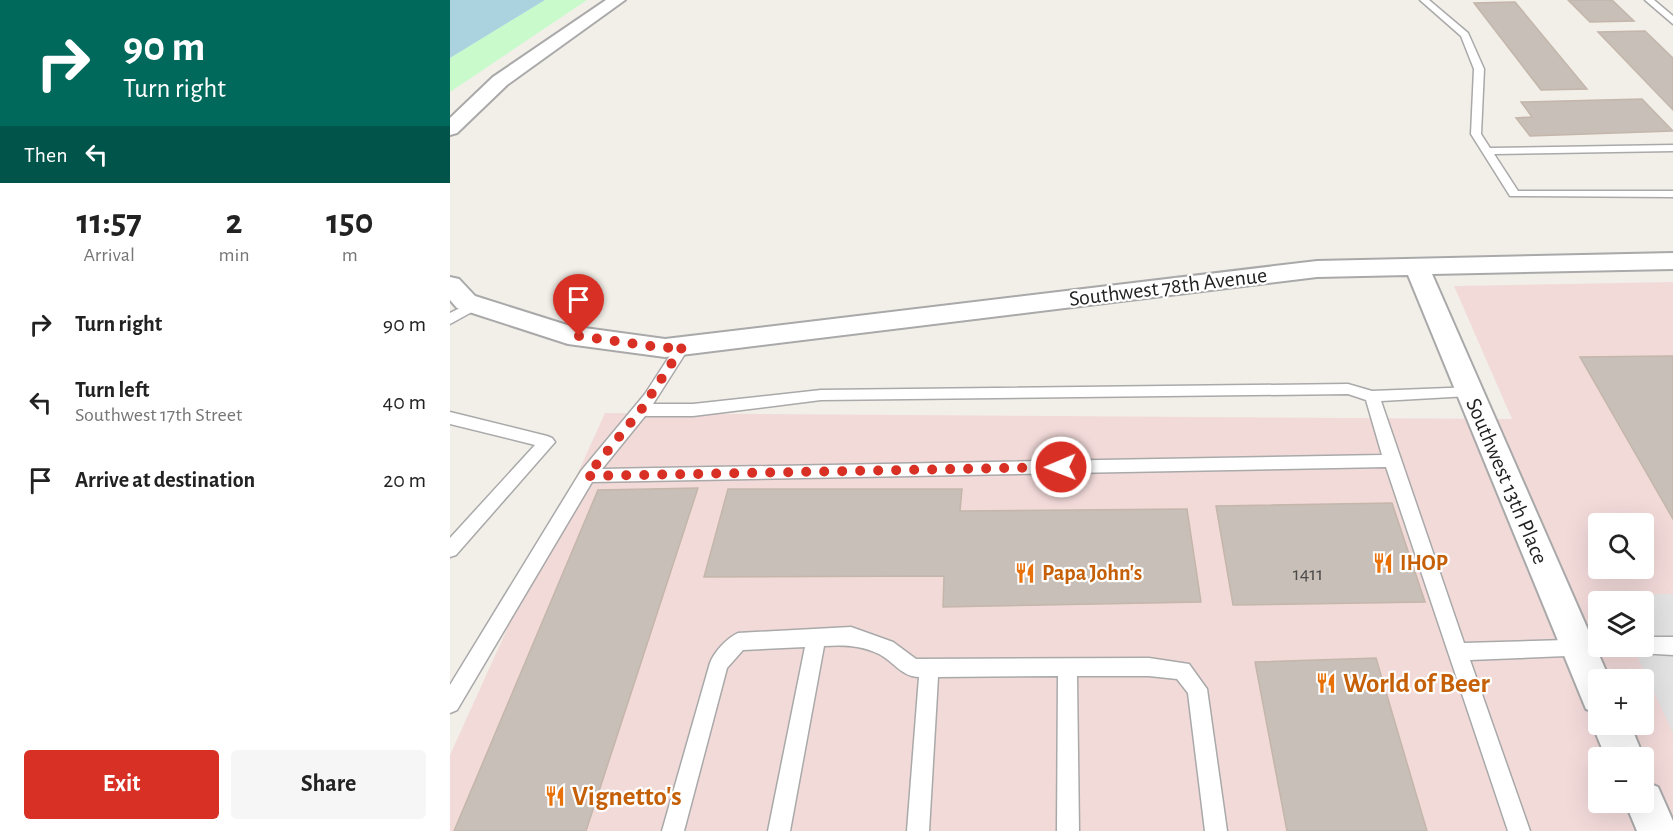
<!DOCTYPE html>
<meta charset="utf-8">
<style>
body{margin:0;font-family:"Alegreya Sans",sans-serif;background:#f6f6f6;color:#222;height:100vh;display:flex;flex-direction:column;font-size:22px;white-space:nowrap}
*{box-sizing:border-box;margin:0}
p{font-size:20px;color:#767676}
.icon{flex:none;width:33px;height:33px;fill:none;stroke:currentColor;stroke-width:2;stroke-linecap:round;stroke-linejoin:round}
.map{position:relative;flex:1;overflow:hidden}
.panel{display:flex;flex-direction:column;background:#fff;width:450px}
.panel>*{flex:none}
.banner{background:#00695c;color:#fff;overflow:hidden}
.controls{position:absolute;left:1138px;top:513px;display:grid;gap:12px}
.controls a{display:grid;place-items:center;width:66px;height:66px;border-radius:6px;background:#fff;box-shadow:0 6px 24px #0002;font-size:30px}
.pin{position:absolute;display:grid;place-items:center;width:51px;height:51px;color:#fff;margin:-62px -26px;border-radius:50% 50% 50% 0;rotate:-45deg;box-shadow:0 0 6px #0007}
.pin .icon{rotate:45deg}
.me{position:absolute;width:66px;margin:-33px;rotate:269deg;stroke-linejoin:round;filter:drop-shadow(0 0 4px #0008)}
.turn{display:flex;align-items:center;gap:21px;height:126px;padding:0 24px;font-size:27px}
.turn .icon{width:78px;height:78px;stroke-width:2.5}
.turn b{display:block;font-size:42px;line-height:51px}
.then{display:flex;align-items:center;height:57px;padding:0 24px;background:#0003;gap:12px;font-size:22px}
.eta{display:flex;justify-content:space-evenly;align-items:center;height:102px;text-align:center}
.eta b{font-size:36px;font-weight:700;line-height:42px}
.button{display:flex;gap:12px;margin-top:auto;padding:12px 24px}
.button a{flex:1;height:69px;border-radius:6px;background:#d93025;color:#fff;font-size:24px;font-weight:700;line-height:69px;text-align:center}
.button a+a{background:#f6f6f6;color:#222}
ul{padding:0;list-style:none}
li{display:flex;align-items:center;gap:18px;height:78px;padding:0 24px}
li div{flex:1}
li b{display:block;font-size:22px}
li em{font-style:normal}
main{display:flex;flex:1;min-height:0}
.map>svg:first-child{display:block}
.commercial{fill:#f2dad9;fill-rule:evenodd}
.park{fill:#c8facc}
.parking{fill:#e2e2e2}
.water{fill:#aad3df}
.building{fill:#c7bfb8;stroke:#c4b6ab;stroke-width:1.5}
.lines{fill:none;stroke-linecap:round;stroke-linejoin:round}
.service-casing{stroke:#a9a9a9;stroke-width:3}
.minor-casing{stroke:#a9a9a9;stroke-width:4}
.service{fill:#fff;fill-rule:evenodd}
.minor{fill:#fff;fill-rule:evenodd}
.route{stroke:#d93025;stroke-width:10;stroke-dasharray:0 18}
.labels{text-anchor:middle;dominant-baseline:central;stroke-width:4.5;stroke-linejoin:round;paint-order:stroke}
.number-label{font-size:20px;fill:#4b4948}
.street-label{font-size:22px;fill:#222;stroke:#fff}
.food-label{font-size:22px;font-weight:bold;fill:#c56008;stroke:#fff;text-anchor:start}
.near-food-label{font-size:27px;font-weight:bold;fill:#c56008;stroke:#fff;text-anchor:start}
</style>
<main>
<section class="panel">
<div class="banner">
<div class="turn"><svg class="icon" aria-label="right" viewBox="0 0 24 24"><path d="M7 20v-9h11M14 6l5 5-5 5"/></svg><div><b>90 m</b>Turn right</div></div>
<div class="then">Then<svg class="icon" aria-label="left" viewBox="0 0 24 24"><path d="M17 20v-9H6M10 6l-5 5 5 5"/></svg></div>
</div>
<div class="eta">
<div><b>11:57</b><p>Arrival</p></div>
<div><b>2</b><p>min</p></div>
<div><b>150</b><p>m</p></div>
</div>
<ul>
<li><svg class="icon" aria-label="right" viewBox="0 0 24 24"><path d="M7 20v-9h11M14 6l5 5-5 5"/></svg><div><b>Turn right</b></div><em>90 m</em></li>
<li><svg class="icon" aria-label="left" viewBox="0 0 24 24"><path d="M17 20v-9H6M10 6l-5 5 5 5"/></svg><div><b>Turn left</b><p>Southwest 17th Street</p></div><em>40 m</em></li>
<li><svg class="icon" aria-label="arrive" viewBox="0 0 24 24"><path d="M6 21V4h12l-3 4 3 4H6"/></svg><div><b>Arrive at destination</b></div><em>20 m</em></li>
</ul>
<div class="button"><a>Exit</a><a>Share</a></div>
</section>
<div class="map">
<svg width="1223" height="831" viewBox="0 0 1223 831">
<rect width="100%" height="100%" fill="#f2efe9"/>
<path class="commercial" d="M1223,282V831H0V755L155,413L1062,419L1004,286ZM1149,524H1194V568H1149ZM1149,602H1194V646H1149ZM1149,680H1194V724H1149ZM1149,758H1194V802H1149Z"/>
<path class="park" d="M95,0H137L0,92V58Z"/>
<path class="parking" d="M1223,594V733L1183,647L1194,646V602L1162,601L1159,595Z"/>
<path class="water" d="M0,0H95L0,58Z"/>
<g class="building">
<path d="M1118,0H1162L1184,21L1140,22Z"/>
<path d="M1065,2L1137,89L1091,90L1024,3Z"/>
<path d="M1195,31L1223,58V110L1148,32Z"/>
<path d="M1192,99L1223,131L1080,136L1066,118L1082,117L1071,102Z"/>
<path d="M1223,356V519L1130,357Z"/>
<path d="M248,488L136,831H4L148,490Z"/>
<path d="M278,489H512L510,511L737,509L751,602L493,607L494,576L254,577Z"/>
<path d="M942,503L975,602L783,605L766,506Z"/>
<path d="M926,658L977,831H837L805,662Z"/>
</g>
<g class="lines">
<g class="service-casing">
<g id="service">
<path d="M970,0H979L1018,33L1034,69L1031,134L1040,148L1223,145V151L1044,154L1068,191H1223V197L1060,196L1021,134L1024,69L1011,36Z"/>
<path d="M1195,0H1204L1223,16V24Z"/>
<path d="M24,301L29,302L31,305L29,308L0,324V313Z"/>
<path d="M233,341L240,346L203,404H243L371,390L898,384L922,391L1024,387L1026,391L1024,395L1019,396L931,401L1014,643L1149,639V646H1194V637H1223V655L1189,653L1020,660L1080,831H1058L936,467L142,482L7,710L0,713V685L131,471L195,394L228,343ZM898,394L916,400L932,455L152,469L195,416H243L371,400Z"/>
<path d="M0,412L97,436L102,438L105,442L6,555L0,557V538L85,445L0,424Z"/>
<path d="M401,627L443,642L466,659L699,658L739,664L757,689L777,831H755L738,693L727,679L699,676H627L629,831H607L608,676L488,677L479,831H457L469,677C452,677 443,661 429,654C410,645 394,645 374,646L340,831H318L355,647L293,650L277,668L234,831H212L260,663C264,652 277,638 288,633Z"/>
</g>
</g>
<g class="minor-casing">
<g id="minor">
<path d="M156,0H175L57,85L7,133L0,135V118L43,77Z"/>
<path d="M1223,253V269L982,274L1160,680H1149V724H1180L1194,758V759L1156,758L1142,724L1147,713L1136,709L958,275L867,277L215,357L118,344L7,308L0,300V277L9,279L25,296L120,326L215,339L867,261Z"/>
<path d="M1194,781L1208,787L1223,821V831H1187L1175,802H1194Z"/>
</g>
</g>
<use href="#service" class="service"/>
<use href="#minor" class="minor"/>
</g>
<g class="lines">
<path class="route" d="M129,336L215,348L233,346L191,410L137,476L611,467"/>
</g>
<defs>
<g id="restaurant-bare" transform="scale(1.62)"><path d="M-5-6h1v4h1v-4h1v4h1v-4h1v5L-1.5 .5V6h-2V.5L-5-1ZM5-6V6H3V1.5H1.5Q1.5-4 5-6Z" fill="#e8710a" stroke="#fff" stroke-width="2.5" paint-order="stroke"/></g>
</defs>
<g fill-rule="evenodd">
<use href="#restaurant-bare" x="933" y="563"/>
<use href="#restaurant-bare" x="575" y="573"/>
<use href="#restaurant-bare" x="876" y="683"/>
<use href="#restaurant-bare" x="105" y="796"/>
</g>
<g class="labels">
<g class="number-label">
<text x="858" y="574">1411</text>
</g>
<g class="street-label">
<text transform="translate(718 287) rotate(-7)">Southwest 78th Avenue</text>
<text transform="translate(1057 481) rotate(67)">Southwest 13th Place</text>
</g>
<g class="food-label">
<text x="950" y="563">IHOP</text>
<text x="592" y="573">Papa John's</text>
</g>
<g class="near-food-label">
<text x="893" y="683">World of Beer</text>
<text x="122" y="796">Vignetto's</text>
</g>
</g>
</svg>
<div class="controls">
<a><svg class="icon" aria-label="search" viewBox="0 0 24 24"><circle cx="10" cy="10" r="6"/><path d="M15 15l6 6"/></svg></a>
<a><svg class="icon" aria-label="layers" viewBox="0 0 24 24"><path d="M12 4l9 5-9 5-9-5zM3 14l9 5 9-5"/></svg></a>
<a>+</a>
<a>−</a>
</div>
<div class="pin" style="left:129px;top:336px;background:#d93025"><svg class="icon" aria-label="arrive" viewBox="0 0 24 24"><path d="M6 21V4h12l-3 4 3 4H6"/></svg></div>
<svg class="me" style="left:611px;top:467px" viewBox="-20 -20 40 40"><circle r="17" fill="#d93025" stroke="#fff" stroke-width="3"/><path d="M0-11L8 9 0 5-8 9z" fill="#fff"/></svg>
</div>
</main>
